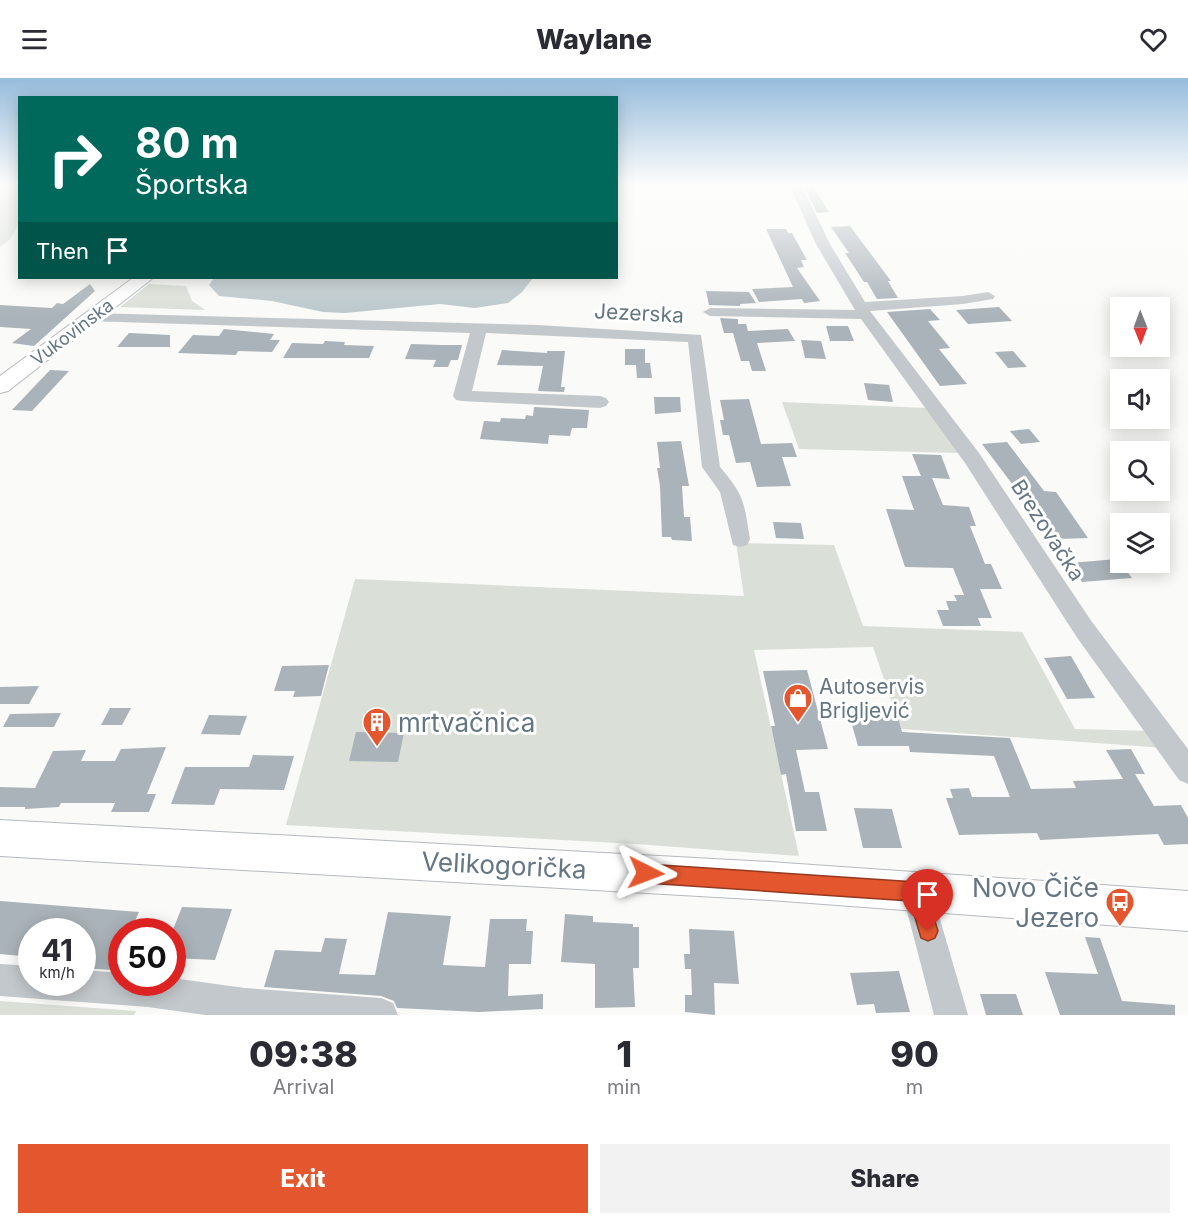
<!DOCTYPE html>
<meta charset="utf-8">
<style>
body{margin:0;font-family:Inter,sans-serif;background:#f2f2f3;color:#2b2b33;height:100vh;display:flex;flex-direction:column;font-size:22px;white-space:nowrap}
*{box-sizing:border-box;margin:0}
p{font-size:20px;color:#7c7c81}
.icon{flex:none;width:33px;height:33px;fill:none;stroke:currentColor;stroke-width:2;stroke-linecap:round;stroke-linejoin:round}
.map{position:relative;height:937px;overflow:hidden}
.side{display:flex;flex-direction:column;background:#fff;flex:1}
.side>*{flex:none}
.banner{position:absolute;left:18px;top:18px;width:600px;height:183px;border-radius:0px;box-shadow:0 3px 15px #0003;background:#00695c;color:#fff;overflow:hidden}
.needle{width:39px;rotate:179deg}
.tools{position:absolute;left:1110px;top:219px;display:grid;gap:12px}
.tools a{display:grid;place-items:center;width:60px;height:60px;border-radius:0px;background:#fff;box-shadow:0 3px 15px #0003;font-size:30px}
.speed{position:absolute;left:18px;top:840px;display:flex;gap:12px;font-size:30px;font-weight:700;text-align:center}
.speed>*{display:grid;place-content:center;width:78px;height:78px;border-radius:50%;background:#fff;box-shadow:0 3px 15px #0003;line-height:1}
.speed small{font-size:15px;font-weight:400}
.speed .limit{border:9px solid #d22;background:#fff;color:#111}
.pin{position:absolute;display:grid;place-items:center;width:51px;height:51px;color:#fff;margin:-62px -26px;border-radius:50% 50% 50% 0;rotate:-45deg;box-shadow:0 0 6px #0007}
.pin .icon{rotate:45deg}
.me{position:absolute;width:66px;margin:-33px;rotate:93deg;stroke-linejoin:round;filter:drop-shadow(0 0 4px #0008)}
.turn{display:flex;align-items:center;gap:21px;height:126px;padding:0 18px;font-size:27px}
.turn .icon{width:78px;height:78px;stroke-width:2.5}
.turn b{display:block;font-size:42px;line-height:51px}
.then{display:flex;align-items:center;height:57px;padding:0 18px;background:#0003;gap:12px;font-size:22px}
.eta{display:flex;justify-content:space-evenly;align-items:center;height:102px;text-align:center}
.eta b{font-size:36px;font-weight:800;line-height:42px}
.action{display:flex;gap:12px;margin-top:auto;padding:12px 18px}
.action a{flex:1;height:69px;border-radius:0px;background:#e4572e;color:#fff;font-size:24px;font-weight:800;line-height:69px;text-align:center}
.action a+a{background:#f2f2f3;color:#2b2b33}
header{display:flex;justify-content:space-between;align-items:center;height:78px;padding:0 18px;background:#fff;font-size:27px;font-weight:800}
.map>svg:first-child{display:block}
.green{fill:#dadfd7}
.water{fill:#bbc7cb}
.building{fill:#aab3b9}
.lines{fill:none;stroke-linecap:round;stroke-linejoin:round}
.major-casing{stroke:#b5babe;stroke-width:2}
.minor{fill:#c3c8cc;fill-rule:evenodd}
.major{fill:#fff;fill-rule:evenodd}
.route{fill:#e4572e;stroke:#94391e;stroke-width:1.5}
.labels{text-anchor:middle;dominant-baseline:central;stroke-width:6;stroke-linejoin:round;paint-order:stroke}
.far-street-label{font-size:18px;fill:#657683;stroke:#fff}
.street-label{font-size:21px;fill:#657683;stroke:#fff}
.poi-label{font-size:21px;fill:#657683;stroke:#fff;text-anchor:start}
.near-poi-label{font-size:26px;fill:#657683;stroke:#fff;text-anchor:start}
.near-street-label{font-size:26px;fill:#657683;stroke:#fff}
</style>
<header><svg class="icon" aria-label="menu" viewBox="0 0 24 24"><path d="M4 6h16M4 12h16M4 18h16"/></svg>Waylane<svg class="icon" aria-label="heart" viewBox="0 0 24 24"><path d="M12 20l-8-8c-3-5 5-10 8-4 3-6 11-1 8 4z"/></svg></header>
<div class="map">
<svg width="1188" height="937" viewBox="0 0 1188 937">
<rect width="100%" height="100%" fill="#fafaf8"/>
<g class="green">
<path d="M0,106H20C20,131 24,154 0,169Z"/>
<path d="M149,206L186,208L192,223L205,232L120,229Z"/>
<path d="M782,324L928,330L960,375L799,371Z"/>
<path d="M736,465L834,467L863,548L1022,554L1075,651L1153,653L1165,670L901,651L873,569L754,572L799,778L635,766L286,747L355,501L744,518Z"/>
<path d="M0,923L136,933L134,937H0Z"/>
</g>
<path class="water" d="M214,200H533L522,214L508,225L475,230L440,226L345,235L323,234L272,223L219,218L209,207Z"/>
<g class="building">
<path d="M803,106H812L829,134L817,135Z"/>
<path d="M850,148L891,203H888L898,220L877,221L867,204H864L845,175H849L831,149Z"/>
<path d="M766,151H786L788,155H792L807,182H801L804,189L797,190L820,223L804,225L802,221L759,224L752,211L793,209Z"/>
<path d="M90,206L95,213L34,268L12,265L31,251L0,249V227L52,230L57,225L63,226Z"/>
<path d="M706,213L749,214L756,225L740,226V228L709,227Z"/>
<path d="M999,229L1012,243L968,246L956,232Z"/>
<path d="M930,231L940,242L928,243L950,270L939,271L967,306L940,308L887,234Z"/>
<path d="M720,240L738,241V246H746L748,253L788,251L795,263L757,265L766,293H752L749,283H741L733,255H724Z"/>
<path d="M826,248H848L854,263H830Z"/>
<path d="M224,251L274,256L270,262H280L272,274L238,273L236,277L178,275L193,257L219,258Z"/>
<path d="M129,255L170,257V269H117Z"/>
<path d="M801,262L821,263L826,281L805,280Z"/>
<path d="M325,263L345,264L344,267L374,268L369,280H283L292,265L323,266Z"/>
<path d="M411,266L441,267H462L458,282H451L448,289H433L436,282L405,281Z"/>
<path d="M625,271H645V285H650L652,300H637L636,287H625Z"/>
<path d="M502,272L547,275V273H565L561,309H565L564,314L538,313L543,288L497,287Z"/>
<path d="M1013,273L1027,289L1008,290L995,274Z"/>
<path d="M50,292L69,293L32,333L12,332Z"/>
<path d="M864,305L889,307L893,324L868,322Z"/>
<path d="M654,319H680L681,334L655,336Z"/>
<path d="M749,321L761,366L792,365L797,379H782L791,408L757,409L750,384L736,385L729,357H723L720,342H724L720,322Z"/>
<path d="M534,329L589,332L587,350H572L570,358L549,357L548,366L480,361L484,343L500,344L501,340L525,341L526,337L533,338Z"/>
<path d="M1029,351L1040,364L1021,366L1010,353Z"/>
<path d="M681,363L689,408H682L684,439H690L692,463L672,462L671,459H662L660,408L657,390H660L657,364Z"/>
<path d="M1007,364L1044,413L1056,414L1088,460L1059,461L1031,418L1022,419L982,366Z"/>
<path d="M912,376L941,377L950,401L932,400L943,427L969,429L976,448H970L985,486H991L1002,511H980L992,540H978L981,548H943L937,532H949L946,523H957L954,517H964L953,490L905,489L886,431L914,432L902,398H921Z"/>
<path d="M773,444L801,445L804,461L776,460Z"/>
<path d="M1118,481L1132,500L1082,504L1069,485Z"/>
<path d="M1071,578L1095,620L1067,621L1044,580Z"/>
<path d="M329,587L321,618L293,619L295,613H274L282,588Z"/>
<path d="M807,592L828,671L796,672L805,714H819L827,753H796L786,696L781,697L771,648H775L763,593Z"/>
<path d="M39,608L29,626H0V609Z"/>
<path d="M110,630H131L122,647H101Z"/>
<path d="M883,632L886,640H898L902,654L1010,660L1031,711L1076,710L1073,703L1123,701L1106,672L1131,671L1145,696H1135L1154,728L1181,727L1188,740V766L1164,767L1158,756L1040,762L1037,755L959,757L946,720H953L950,711L969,710L972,719H1010L994,678L910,674L909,668H858L848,633Z"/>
<path d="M61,635L54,649H3L10,636Z"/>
<path d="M209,637L247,638L240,657L201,656Z"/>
<path d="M356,654L404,655L398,684L349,683Z"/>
<path d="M166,669L147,716H156L149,734H111L115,725H61L59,729L25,731V729H0V709L35,710L53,673L86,672L81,683H115L121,671Z"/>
<path d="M253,677L294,678L284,712L220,711L214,727L171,726L185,689H249Z"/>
<path d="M854,730L892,731L902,770H863Z"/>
<path d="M0,823L139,834L130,854H122V873L113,892L82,890V854H32V879L0,876Z"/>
<path d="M182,829L232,831L215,882L172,880V854Z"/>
<path d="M388,834L451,838L443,887L485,889L490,841H527L526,853H533L531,886H509L508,918L543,916V931L479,934L397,930L394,923L381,918L264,909L275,872L321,874L325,860L347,861L339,896L375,897Z"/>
<path d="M565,836L593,838V844L633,846V849H639V890H633L635,929L595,930V886L561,884Z"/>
<path d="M689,851L734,853L739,906L714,905L715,937L685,934V917H692L691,891H685L684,876H690Z"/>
<path d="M1085,859L1100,860L1122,923L1175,927V937H1060L1045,894L1098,896Z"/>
<path d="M899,893L910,934L876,935L874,926L857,927L850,895Z"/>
<path d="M980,916H1016L1023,937H986Z"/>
</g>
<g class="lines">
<g class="major-casing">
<g id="major">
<path d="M133,200H153L8,313L0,315V298Z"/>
<path d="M0,742L770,784L1188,813V853L770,822L0,778Z"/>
</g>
</g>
<g class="minor">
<path d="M792,106L802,108L830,166L865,224L963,218L988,214L995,218L993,221L963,226L870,233L979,375L1092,544L1188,671V706L1179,702L1076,558L965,385L861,241L710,238L703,234L710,230L855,232L816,166L790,108Z"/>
<path d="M91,235L538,247L701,257L720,389C745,418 744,425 750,461L747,467L740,469L733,467L720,414L702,389L688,264L486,255L472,313L600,318L606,320L609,324L606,328L600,330L462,323L456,322L453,318L470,255L86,243L83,240Z"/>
<path d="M917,799L928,803L932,814L968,937H934L902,814L906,803Z"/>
<path d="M0,886L32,888V904H82V892L122,895V904H172V900L245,910L381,920L393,925L398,937H205L148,929L0,918Z"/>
</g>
<use href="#major" class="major"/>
</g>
<linearGradient id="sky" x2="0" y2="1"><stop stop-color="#96bcdc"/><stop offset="0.45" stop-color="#fdfdfc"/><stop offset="1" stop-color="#fdfdfc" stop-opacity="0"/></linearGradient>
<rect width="1188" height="237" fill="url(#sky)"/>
<path class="route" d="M646,786L917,804L924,807L938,853L935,860L928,863L921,860L910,823L646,805L640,802L637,795L640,789Z"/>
<defs>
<g id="shop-pin" transform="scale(1.5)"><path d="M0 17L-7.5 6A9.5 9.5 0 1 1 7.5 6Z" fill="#e4572e" stroke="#fff"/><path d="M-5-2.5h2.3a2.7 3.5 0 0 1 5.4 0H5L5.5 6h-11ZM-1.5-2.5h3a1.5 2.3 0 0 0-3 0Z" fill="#fff"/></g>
<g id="building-pin" transform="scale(1.5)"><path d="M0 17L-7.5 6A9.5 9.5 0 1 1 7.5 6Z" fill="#e4572e" stroke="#fff"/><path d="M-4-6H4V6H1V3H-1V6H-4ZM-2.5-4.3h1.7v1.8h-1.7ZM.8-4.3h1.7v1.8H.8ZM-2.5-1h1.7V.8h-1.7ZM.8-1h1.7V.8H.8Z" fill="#fff"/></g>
<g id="bus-pin" transform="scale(1.5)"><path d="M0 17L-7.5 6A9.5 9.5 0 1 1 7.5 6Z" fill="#e4572e" stroke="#fff"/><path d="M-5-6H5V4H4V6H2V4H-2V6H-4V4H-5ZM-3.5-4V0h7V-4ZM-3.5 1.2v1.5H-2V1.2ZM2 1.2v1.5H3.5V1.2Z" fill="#fff"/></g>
</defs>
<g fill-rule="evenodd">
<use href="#shop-pin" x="798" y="620"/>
<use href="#building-pin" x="377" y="644"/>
<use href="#bus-pin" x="1120" y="824"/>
</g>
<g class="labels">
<g class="far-street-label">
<text transform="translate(72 254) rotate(-37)">Vukovinska</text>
</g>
<g class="street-label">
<text transform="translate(639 235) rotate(3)">Jezerska</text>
<text transform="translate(1048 452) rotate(57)">Brezovačka</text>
</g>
<g class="poi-label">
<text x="819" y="608">Autoservis<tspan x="819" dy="24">Brigljević</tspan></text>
</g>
<g class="near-poi-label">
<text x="398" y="644">mrtvačnica</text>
<text x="1099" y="809" text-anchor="end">Novo Čiče<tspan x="1099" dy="30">Jezero</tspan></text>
</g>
<g class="near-street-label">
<text transform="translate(504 787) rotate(3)">Velikogorička</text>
</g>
</g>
</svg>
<div class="tools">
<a><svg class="needle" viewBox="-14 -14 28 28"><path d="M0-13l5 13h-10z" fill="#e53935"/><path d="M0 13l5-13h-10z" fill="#7c7c81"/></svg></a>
<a><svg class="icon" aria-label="sound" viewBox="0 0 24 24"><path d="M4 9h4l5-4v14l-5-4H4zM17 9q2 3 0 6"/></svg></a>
<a><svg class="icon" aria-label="search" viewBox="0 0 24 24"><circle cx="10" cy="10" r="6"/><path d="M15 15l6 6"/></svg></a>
<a><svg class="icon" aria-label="layers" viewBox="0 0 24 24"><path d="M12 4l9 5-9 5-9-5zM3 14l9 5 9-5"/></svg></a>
</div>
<div class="speed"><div>41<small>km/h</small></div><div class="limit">50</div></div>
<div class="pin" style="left:928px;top:853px;background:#d93025"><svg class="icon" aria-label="arrive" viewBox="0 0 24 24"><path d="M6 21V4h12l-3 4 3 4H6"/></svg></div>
<svg class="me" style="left:646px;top:795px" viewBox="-20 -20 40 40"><path d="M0-17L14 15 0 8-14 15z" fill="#e4572e" stroke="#fff" stroke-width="4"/></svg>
<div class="banner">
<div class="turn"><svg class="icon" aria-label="right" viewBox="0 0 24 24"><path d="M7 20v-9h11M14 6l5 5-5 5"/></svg><div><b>80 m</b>Športska</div></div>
<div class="then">Then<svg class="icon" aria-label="arrive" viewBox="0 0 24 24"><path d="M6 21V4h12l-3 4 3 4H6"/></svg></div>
</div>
</div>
<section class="side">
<div class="eta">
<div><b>09:38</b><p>Arrival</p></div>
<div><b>1</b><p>min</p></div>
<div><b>90</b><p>m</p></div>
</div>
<div class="action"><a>Exit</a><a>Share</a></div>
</section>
